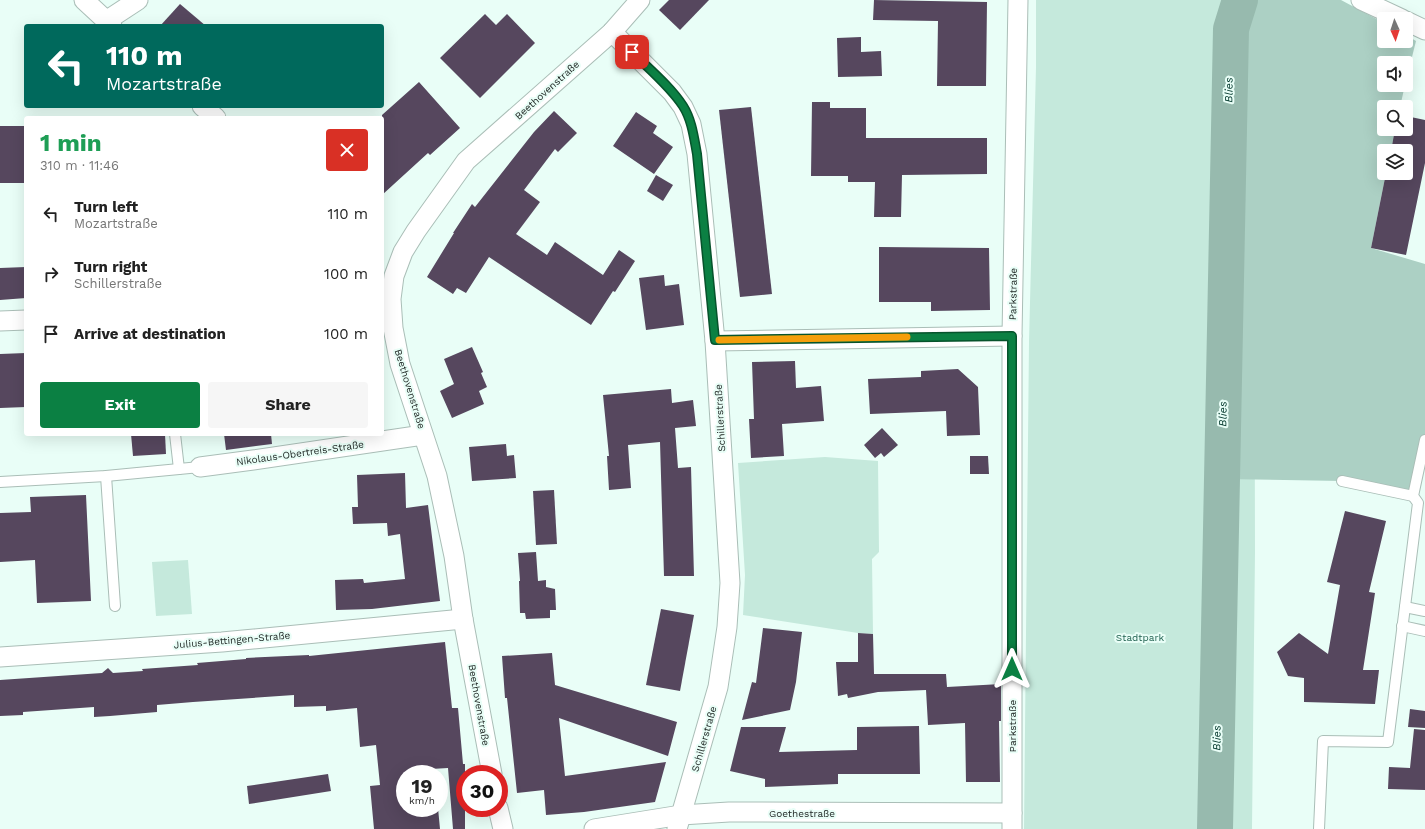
<!DOCTYPE html>
<meta charset="utf-8">
<style>
body{margin:0;font-family:"Work Sans",sans-serif;background:#f6f6f6;color:#222;height:100vh;display:flex;flex-direction:column;font-size:15px;white-space:nowrap}
*{box-sizing:border-box;margin:0}
p{font-size:13px;color:#767676}
.icon{flex:none;width:22px;height:22px;fill:none;stroke:currentColor;stroke-width:2;stroke-linecap:round;stroke-linejoin:round}
.map{position:relative;flex:1;overflow:hidden}
.details{position:absolute;left:24px;top:116px;width:360px;height:320px;display:flex;flex-direction:column;background:#fff;border-radius:4px;box-shadow:0 4px 16px #0002}
.details>*{flex:none}
.hud{position:absolute;left:24px;top:24px;width:360px;height:84px;border-radius:4px;box-shadow:0 4px 16px #0002;background:#00695c;color:#fff;overflow:hidden}
.needle{width:26px;rotate:177deg}
.tools{position:absolute;left:1377px;top:12px;display:grid;gap:8px}
.tools a{display:grid;place-items:center;width:36px;height:36px;border-radius:4px;background:#fff;box-shadow:0 4px 16px #0002;font-size:20px}
.speed{position:absolute;left:396px;top:765px;display:flex;gap:8px;font-size:20px;font-weight:700;text-align:center}
.speed>*{display:grid;place-content:center;width:52px;height:52px;border-radius:50%;background:#fff;box-shadow:0 4px 16px #0002;line-height:1}
.speed small{font-size:10px;font-weight:400}
.speed .limit{border:6px solid #d22;background:#fff;color:#111}
.pin{position:absolute;display:grid;place-items:center;width:34px;height:34px;color:#fff;margin:-17px;border-radius:8px;box-shadow:0 2px 6px #0006}
.me{position:absolute;width:44px;margin:-22px;rotate:0deg;stroke-linejoin:round;filter:drop-shadow(0 0 3px #0008)}
.turn{display:flex;align-items:center;gap:14px;height:84px;padding:0 16px;font-size:18px}
.turn .icon{width:52px;height:52px;stroke-width:2.5}
.turn b{display:block;font-size:28px;line-height:34px}
.round{display:grid;place-items:center;flex:none;width:42px;height:42px;border-radius:4px;background:#f6f6f6}
.overview{display:flex;align-items:center;justify-content:space-between;height:68px;padding:0 16px}
h1{font-size:24px;font-weight:700;line-height:30px;color:#1e9e55}
.button{display:flex;gap:8px;margin-top:auto;padding:8px 16px}
.button a{flex:1;height:46px;border-radius:4px;background:#0b8043;color:#fff;font-size:16px;font-weight:700;line-height:46px;text-align:center}
.button a+a{background:#f6f6f6;color:#222}
ul{padding:0;list-style:none}
li{display:flex;align-items:center;gap:12px;height:60px;padding:0 16px}
li div{flex:1}
li b{display:block;font-size:15px}
li em{font-style:normal}
.map>svg:first-child{display:block}
.green{fill:#c5e9dc}
.forest{fill:#acd0c4}
.lines{fill:none;stroke-linecap:round;stroke-linejoin:round}
.river{stroke:#97baae;stroke-width:36}
.building{fill:#56475e}
.lane-casing{stroke:#aabeb7;stroke-width:12}
.street-casing{stroke:#aabeb7;stroke-width:21}
.lane{stroke:#fff;stroke-width:10}
.street{stroke:#fff;stroke-width:19}
.route-casing{stroke:#07532c;stroke-width:10}
.route{stroke:#0b8043;stroke-width:7}
.slow{stroke:#f59e0b;stroke-width:7}
.labels{text-anchor:middle;dominant-baseline:central;stroke-width:4;stroke-linejoin:round;paint-order:stroke}
.street-label{font-size:10px;fill:#1c2421;stroke:#e9fef7}
.park-label{font-size:10px;fill:#236352;stroke:#e9fef7}
.water-label{font-size:11px;font-style:italic;fill:#03382c;stroke:#e9fef7}
</style>
<div class="map">
<svg width="1425" height="829" viewBox="0 0 1425 829">
<rect width="100%" height="100%" fill="#e9fef7"/>
<g class="green">
<path d="M1036,0H1267L1254,125L1255,552L1252,829H1024L1029,342L1036,67Z"/>
<path d="M825,457L878,461L879,552L872,559L873,634L858,633L743,615L745,575L738,463Z"/>
<path d="M188,560L192,614L156,616L152,562Z"/>
</g>
<path class="forest" d="M1240,0H1341L1384,23V41H1406V35L1416,41L1406,81V63H1384V85H1405L1400,107H1384V129H1395L1391,151H1384V173H1386L1371,248L1425,264V440L1413,495L1342,481L1222,479L1231,29Z"/>
<g class="lines">
<path class="river" d="M1215,829L1231,29L1240,0"/>
</g>
<g class="building">
<path d="M669,0H709L680,30L659,10Z"/>
<path d="M874,0L987,2L986,86H937L938,21L873,20Z"/>
<path d="M180,4L206,26H160Z"/>
<path d="M485,14L496,25L507,14L535,43L480,98L440,58Z"/>
<path d="M861,37V52L881,51L882,76L838,77L837,38Z"/>
<path d="M419,82L460,128L430,155L428,153L382,195V115Z"/>
<path d="M812,102H830V108H866V138H987V174L902,175L901,217H874L875,182H848V176H811Z"/>
<path d="M751,107L772,294L740,297L719,110Z"/>
<path d="M554,111L577,133L558,152L555,149L524,190L540,202L516,234L547,255L555,242L603,275L619,250L635,261L615,292L613,291L591,325L489,257L466,293L457,288L453,294L427,277L454,233H453L472,204L475,207L534,132Z"/>
<path d="M636,112L657,126L653,133L673,147L654,174L613,146Z"/>
<path d="M1406,116L1425,120V163L1406,255L1371,248L1386,173H1406V151H1391L1395,129H1406Z"/>
<rect x="0" y="126" width="26" height="57"/>
<path d="M656,175L673,185L663,201L647,191Z"/>
<path d="M879,247L989,248L990,310L931,311V302H879Z"/>
<path d="M26,267V298L0,300V268Z"/>
<path d="M664,275L665,286L679,284L684,325L646,330L639,278Z"/>
<path d="M472,347L483,372L481,373L487,387L479,391L484,404L452,418L440,391L454,384L444,359Z"/>
<path d="M26,353V407L0,408V354Z"/>
<path d="M795,361L796,388L821,386L824,421L782,424L784,456L751,458L749,419H754L752,362Z"/>
<path d="M958,369L978,387L980,435L947,436L946,411L870,414L868,379L921,377V371Z"/>
<path d="M671,389L672,403L693,400L696,426L675,428L678,468L691,467L694,576H664L660,442L628,445L631,488L609,490L607,456H609L603,395Z"/>
<path d="M882,428L898,445L884,457L881,453L875,458L864,445Z"/>
<path d="M131,434H165L166,454L133,456Z"/>
<path d="M224,434H271L272,444L226,450Z"/>
<path d="M506,444L507,456L514,455L516,478L472,481L469,447Z"/>
<path d="M970,456H988L989,474H970Z"/>
<path d="M405,473L406,508L428,505L440,601L372,609L336,610L335,580L363,579L364,583L405,579L400,534L388,536L387,523L353,524L352,507H358L357,475Z"/>
<path d="M554,490L557,544L536,545L533,491Z"/>
<path d="M86,495L91,601L37,603L35,560L0,562V513L31,512L30,497Z"/>
<path d="M1345,511L1386,521L1369,592L1375,593L1363,670H1379L1375,704L1304,702V678L1288,676L1277,652L1299,633L1328,654L1340,585L1327,582Z"/>
<path d="M536,552L538,581L546,580V587L555,589L556,610H550V618L526,619L525,613H520L519,581H520L518,553Z"/>
<path d="M661,609L694,615L680,691L646,685Z"/>
<path d="M763,628L802,632L796,682L790,710L742,720L752,682L756,683Z"/>
<path d="M858,633L873,634L874,674H946L947,687L1001,684V721H999L1000,782H966L965,723L928,725L926,690L878,692L848,698L847,694L838,696L836,662H858Z"/>
<path d="M445,642L452,708H458L463,764H465V829H453L448,768L414,770L415,774H405V808H438L440,829H374L370,786L380,785L376,745L360,747L357,708L326,711V706L294,707V695L193,702L157,705V712L110,716L94,717V707L23,712V715L0,716V680L102,673L108,668L113,673L143,671L142,669L198,665L197,663L246,659V658L309,655V656Z"/>
<path d="M552,653L555,685L677,722L668,756L559,718L565,776L666,762L655,802L584,812L546,815L544,790L517,793L507,698H505L502,656Z"/>
<path d="M1410,709L1425,711V728L1408,727Z"/>
<path d="M919,726L920,774H838V784L765,787V779L730,771L741,727H786L779,752L857,750V727Z"/>
<path d="M1414,729L1425,730V790L1388,789L1389,767L1410,768Z"/>
<path d="M328,774L331,791L249,804L247,786Z"/>
</g>
<g class="lines">
<g class="lane-casing">
<g id="lane">
<path d="M175,434L179,469"/>
<path d="M106,476L115,606"/>
<path d="M1342,481L1413,496"/>
<path d="M0,482L106,476L200,467"/>
<path d="M1405,607L1425,611"/>
<path d="M1402,626L1425,631"/>
<path d="M1319,829L1323,741L1388,742L1418,503L1413,496L1425,440"/>
</g>
</g>
<g class="street-casing">
<g id="street">
<path d="M84,0L112,26"/>
<path d="M1361,0L1402,19"/>
<path d="M106,21L138,0"/>
<path d="M1406,21L1425,30"/>
<path d="M612,32L672,92L683,107L691,124L697,154L715,341L730,583L727,627L718,687L677,829"/>
<path d="M202,106L216,118"/>
<path d="M0,321L26,320"/>
<path d="M715,341L1012,336"/>
<path d="M200,467L253,460L423,435"/>
<path d="M0,657L222,642L463,619"/>
<path d="M492,774L463,619L454,556L437,476L400,364L393,328L391,299L394,276L403,252L416,231L466,161L612,32L640,0"/>
<path d="M498,808L503,829"/>
<path d="M594,829L681,815L729,812L1012,813"/>
<path d="M1012,829V336L1018,0"/>
</g>
</g>
<use href="#lane" class="lane"/>
<use href="#street" class="street"/>
</g>
<g class="lines">
<g class="route-casing">
<path id="route" d="M632,52C649,69 670,86 683,106C692,120 694,138 697,154L715,340L1012,336V669"/>
</g>
<use href="#route" class="route"/>
<path class="slow" d="M719,340L907,337"/>
</g>
<g class="labels">
<g class="street-label">
<text transform="translate(547 90) rotate(-42)">Beethovenstraße</text>
<text transform="translate(1013 294) rotate(-89)">Parkstraße</text>
<text transform="translate(410 389) rotate(73)">Beethovenstraße</text>
<text transform="translate(720 418) rotate(-93)">Schillerstraße</text>
<text transform="translate(300 453) rotate(-8)">Nikolaus-Obertreis-Straße</text>
<text transform="translate(232 640) rotate(-5)">Julius-Bettingen-Straße</text>
<text transform="translate(479 705) rotate(80)">Beethovenstraße</text>
<text transform="translate(1012 726) rotate(-90)">Parkstraße</text>
<text transform="translate(704 739) rotate(-74)">Schillerstraße</text>
<text x="802" y="813">Goethestraße</text>
</g>
<g class="park-label">
<text x="1140" y="637">Stadtpark</text>
</g>
<g class="water-label">
<text transform="translate(1229 90) rotate(-89)">Blies</text>
<text transform="translate(1223 414) rotate(-89)">Blies</text>
<text transform="translate(1217 738) rotate(-89)">Blies</text>
</g>
</g>
</svg>
<div class="tools">
<a><svg class="needle" viewBox="-14 -14 28 28"><path d="M0-13l5 13h-10z" fill="#e53935"/><path d="M0 13l5-13h-10z" fill="#767676"/></svg></a>
<a><svg class="icon" aria-label="sound" viewBox="0 0 24 24"><path d="M4 9h4l5-4v14l-5-4H4zM17 9q2 3 0 6"/></svg></a>
<a><svg class="icon" aria-label="search" viewBox="0 0 24 24"><circle cx="10" cy="10" r="6"/><path d="M15 15l6 6"/></svg></a>
<a><svg class="icon" aria-label="layers" viewBox="0 0 24 24"><path d="M12 4l9 5-9 5-9-5zM3 14l9 5 9-5"/></svg></a>
</div>
<div class="speed"><div>19<small>km/h</small></div><div class="limit">30</div></div>
<div class="pin" style="left:632px;top:52px;background:#d93025"><svg class="icon" aria-label="arrive" viewBox="0 0 24 24"><path d="M6 21V4h12l-3 4 3 4H6"/></svg></div>
<svg class="me" style="left:1012px;top:669px" viewBox="-20 -20 40 40"><path d="M0-17L14 15 0 8-14 15z" fill="#0b8043" stroke="#fff" stroke-width="4"/></svg>
<div class="hud">
<div class="turn"><svg class="icon" aria-label="left" viewBox="0 0 24 24"><path d="M17 20v-9H6M10 6l-5 5 5 5"/></svg><div><b>110 m</b>Mozartstraße</div></div>
</div>
<section class="details">
<div class="overview"><div><h1>1 min</h1><p>310 m · 11:46</p></div><a class="round" style="background:#d93025;color:#fff"><svg class="icon" aria-label="close" viewBox="0 0 24 24"><path d="M6 6l12 12M18 6L6 18"/></svg></a></div>
<ul>
<li><svg class="icon" aria-label="left" viewBox="0 0 24 24"><path d="M17 20v-9H6M10 6l-5 5 5 5"/></svg><div><b>Turn left</b><p>Mozartstraße</p></div><em>110 m</em></li>
<li><svg class="icon" aria-label="right" viewBox="0 0 24 24"><path d="M7 20v-9h11M14 6l5 5-5 5"/></svg><div><b>Turn right</b><p>Schillerstraße</p></div><em>100 m</em></li>
<li><svg class="icon" aria-label="arrive" viewBox="0 0 24 24"><path d="M6 21V4h12l-3 4 3 4H6"/></svg><div><b>Arrive at destination</b></div><em>100 m</em></li>
</ul>
<div class="button"><a>Exit</a><a>Share</a></div>
</section>
</div>
